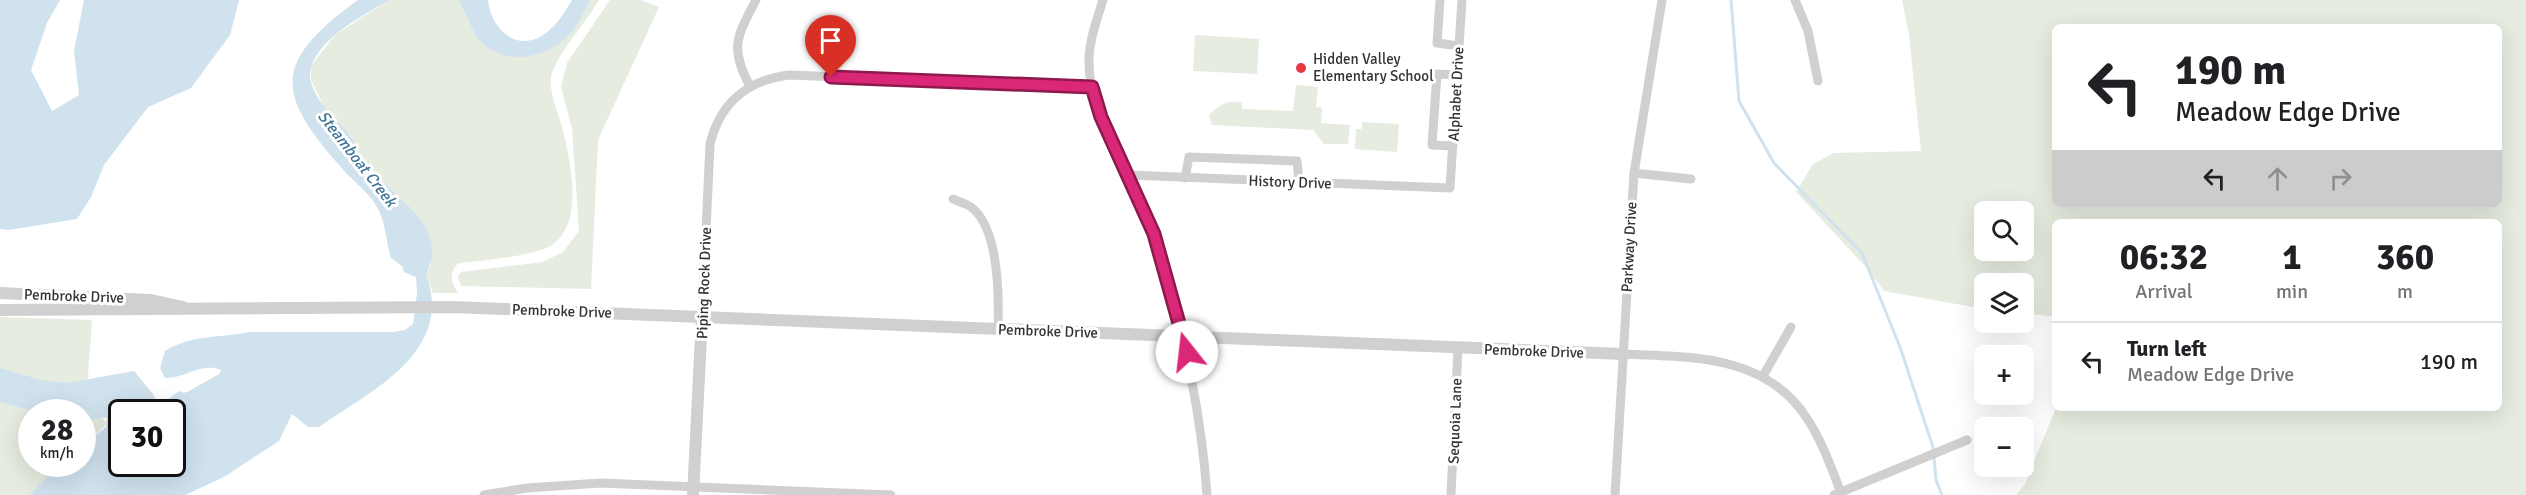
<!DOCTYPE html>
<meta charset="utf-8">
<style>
body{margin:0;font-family:Signika,sans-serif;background:#f2f2f2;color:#202124;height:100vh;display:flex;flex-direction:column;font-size:22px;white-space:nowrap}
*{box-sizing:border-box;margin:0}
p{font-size:20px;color:#757577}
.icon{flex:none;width:33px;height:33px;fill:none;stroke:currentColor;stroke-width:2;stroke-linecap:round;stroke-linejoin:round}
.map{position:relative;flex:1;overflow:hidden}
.drawer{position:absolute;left:2052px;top:219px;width:450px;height:192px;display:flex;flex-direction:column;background:#fff;border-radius:9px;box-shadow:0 6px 24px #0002}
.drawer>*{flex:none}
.banner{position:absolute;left:2052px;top:24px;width:450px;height:183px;border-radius:9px;box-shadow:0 6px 24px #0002;background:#fff;color:#202124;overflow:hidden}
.tools{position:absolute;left:1974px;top:201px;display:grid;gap:12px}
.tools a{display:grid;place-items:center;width:60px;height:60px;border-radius:9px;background:#fff;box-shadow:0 6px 24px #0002;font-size:30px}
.speed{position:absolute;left:18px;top:399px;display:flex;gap:12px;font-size:30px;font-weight:700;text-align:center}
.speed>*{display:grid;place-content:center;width:78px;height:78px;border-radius:50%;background:#fff;box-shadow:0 6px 24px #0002;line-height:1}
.speed small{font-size:15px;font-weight:400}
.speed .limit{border:3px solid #111;border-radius:9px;background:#fff;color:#111}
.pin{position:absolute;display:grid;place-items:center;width:51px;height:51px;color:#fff;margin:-62px -26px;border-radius:50% 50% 50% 0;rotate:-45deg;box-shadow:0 0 6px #0007}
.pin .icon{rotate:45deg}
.me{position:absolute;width:66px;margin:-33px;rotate:344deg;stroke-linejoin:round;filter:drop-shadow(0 0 4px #0008)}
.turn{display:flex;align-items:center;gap:21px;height:126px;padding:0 24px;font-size:27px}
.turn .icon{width:78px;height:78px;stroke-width:2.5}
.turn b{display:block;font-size:42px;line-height:51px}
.lanes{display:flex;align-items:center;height:57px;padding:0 24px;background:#0003;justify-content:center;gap:30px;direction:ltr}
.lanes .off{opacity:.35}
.eta{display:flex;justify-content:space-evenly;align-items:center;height:102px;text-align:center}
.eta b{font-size:36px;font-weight:700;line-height:42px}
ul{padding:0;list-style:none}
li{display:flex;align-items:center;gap:18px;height:78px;padding:0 24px;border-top:2px solid #e0e0e0}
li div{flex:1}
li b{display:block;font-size:22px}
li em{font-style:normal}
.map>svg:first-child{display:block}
.green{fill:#e6ecdf;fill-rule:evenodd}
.water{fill:#cfe2ee;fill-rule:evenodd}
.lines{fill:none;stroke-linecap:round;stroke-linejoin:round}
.stream{stroke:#cfe2ee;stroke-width:3}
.minor{stroke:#d0d0d0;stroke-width:9}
.tertiary{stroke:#d0d0d0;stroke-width:12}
.route-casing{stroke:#8e194d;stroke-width:15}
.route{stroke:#db2777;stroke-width:10}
.poi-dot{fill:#e63946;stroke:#fff;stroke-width:2}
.labels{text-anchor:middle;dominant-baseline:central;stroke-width:6;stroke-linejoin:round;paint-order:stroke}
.poi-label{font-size:15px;fill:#333;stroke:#fff;text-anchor:start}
.street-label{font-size:15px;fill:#333;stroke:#fff}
.water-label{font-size:16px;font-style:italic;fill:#3f7597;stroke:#fff}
</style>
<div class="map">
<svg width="2526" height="495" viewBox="0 0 2526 495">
<rect width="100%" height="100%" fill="#fff"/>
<g class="green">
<path d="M389,0H458C467,12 470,30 480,41C510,69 549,56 574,28C581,21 586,9 591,0H599C587,21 559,52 552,73C547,89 558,112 562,127C571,163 588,235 541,250C516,258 486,260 459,263C448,272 451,282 458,293H433L426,274L431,265L406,207L365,163L352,138L327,113L311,80V66L335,35Z"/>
<path d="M610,0H640L659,7L598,140L591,289L461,286L458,277L461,272L543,262L563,252L579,231L572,128L561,87L567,63Z"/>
<path d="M1902,0H2526V495H2016L2025,484L2056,408H2499V222H2055V317L2024,313V284H1984V309L1884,291L1864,265L1796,192L1813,164L1834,153L1921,151L1909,35ZM2055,27H2499V204H2055ZM1984,212H2024V250H1984Z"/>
<path d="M1195,35L1259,39L1257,74L1193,71Z"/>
<path d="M1296,85L1318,87L1316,107L1322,108L1321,123L1350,125L1348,144H1324L1313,130L1212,125L1209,115C1218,106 1229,98 1242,103V109L1293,111Z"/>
<path d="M1362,122L1399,124L1397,152L1355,149L1356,129H1362Z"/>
<path d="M0,317L92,320L87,389L106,424L83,448L82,412H32V464H66L35,495H0Z"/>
</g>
<g class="water">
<path d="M0,0H60L47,23L31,70L52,111L79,95L74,51L84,0H239L230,35L191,88L148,107L104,165L91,197L77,219L9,230L0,229Z"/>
<path d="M358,0H389C363,16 325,34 312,64C301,91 338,120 352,138C357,145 359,155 365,162C380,184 415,206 427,230C434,245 434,260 426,274C455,352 372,390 319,427H308L292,414L279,441L224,477L185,495H30L59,464H82L83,446L106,427L107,417L83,421L82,412H37L0,402V368L41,380L67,383L134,371L153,394L159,406L179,391L184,393L189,391L219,374L221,370C200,362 186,379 165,378L160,368L165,351C192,334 222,338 250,332H393L405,330L413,324L417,293L416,277L404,272L402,266L391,258C386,242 386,224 378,209C371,195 359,186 348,175C279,98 266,66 358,0ZM122,412H172V464H122Z"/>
<path d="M458,0H488C490,24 511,50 538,38C553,31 564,14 572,0H591C586,9 581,20 574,29C553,57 507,69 480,41C470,30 467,12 458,0Z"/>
</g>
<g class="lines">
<path class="stream" d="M1731,0L1739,101L1774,163L1862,253L1900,347L1933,447L1936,480L1942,495"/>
<g class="minor">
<path d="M1103,0C1097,19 1090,38 1089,58C1087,121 1138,181 1156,241C1182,324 1201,408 1207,495"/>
<path d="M1440,0L1437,43L1459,46"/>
<path d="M1795,0L1808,31L1818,81"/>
<path d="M750,86C729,48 737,36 756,0"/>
<path d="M1453,146L1432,145L1437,74L1457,75"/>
<path d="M1634,173L1691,179"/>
<path d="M1129,175L1450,188L1462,0"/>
<path d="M1185,178L1189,157L1297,161L1299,182"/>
<path d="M953,199C959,202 966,203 971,207C999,228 999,297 998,329"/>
<path d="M702,317L710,144C720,103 748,80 789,75L1092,87"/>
<path d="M1623,354C1691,357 1767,354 1808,420C1823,443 1832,470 1842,495"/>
<path d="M1763,376L1791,327"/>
<path d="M484,495L527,488L601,483L891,495"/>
<path d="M1451,495L1458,348"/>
<path d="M1615,495L1634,173L1662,0"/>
<path d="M1834,495L1967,440"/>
</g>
<g class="tertiary">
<path d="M0,293L151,300L183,307"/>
<path d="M0,310L453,307L1623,354"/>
<path d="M693,495L702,317"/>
</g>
</g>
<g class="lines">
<g class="route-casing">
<path id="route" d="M831,77L1092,87L1101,117L1154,234L1187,352"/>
</g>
<use href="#route" class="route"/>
</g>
<circle class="poi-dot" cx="1301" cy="68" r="6"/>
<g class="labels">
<g class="poi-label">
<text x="1313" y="59">Hidden Valley<tspan x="1313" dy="17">Elementary School</tspan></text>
</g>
<g class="street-label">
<text transform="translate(1456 94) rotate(-87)">Alphabet Drive</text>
<text transform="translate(1290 182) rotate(2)">History Drive</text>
<text transform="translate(1629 247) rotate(-87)">Parkway Drive</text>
<text transform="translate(704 283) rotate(-88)">Piping Rock Drive</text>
<text transform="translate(74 296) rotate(2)">Pembroke Drive</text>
<text transform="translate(562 311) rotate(2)">Pembroke Drive</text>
<text transform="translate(1048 331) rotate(2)">Pembroke Drive</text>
<text transform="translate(1534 351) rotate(2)">Pembroke Drive</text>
<text transform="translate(1455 421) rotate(-88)">Sequoia Lane</text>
</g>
<g class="water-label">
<text transform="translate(357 159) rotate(52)">Steamboat Creek</text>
</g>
</g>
</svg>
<div class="tools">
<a><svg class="icon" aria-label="search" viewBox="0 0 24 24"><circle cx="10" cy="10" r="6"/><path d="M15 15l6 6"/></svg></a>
<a><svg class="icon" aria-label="layers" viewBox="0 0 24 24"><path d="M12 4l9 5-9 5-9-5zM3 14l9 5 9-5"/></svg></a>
<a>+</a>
<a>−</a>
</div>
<div class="speed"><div>28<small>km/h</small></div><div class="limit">30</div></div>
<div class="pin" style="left:831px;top:77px;background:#d93025"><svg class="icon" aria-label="arrive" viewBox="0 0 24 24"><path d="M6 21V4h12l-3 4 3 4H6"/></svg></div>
<svg class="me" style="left:1187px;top:352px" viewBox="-20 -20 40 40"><circle r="19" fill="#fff"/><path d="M0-13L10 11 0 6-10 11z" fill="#db2777"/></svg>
<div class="banner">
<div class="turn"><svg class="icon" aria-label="left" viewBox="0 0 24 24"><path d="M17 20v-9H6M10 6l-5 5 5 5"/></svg><div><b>190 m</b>Meadow Edge Drive</div></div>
<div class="lanes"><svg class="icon" aria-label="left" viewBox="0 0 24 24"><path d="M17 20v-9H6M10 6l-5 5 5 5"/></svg><svg class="icon off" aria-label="ahead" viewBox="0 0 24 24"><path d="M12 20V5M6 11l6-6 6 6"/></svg><svg class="icon off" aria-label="right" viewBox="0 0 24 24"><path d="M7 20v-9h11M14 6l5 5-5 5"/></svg></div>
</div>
<section class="drawer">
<div class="eta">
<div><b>06:32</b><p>Arrival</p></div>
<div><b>1</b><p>min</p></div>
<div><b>360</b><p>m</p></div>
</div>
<ul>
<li><svg class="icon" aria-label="left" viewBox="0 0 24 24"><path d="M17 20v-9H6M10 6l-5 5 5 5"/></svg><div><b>Turn left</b><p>Meadow Edge Drive</p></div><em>190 m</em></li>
</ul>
</section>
</div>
